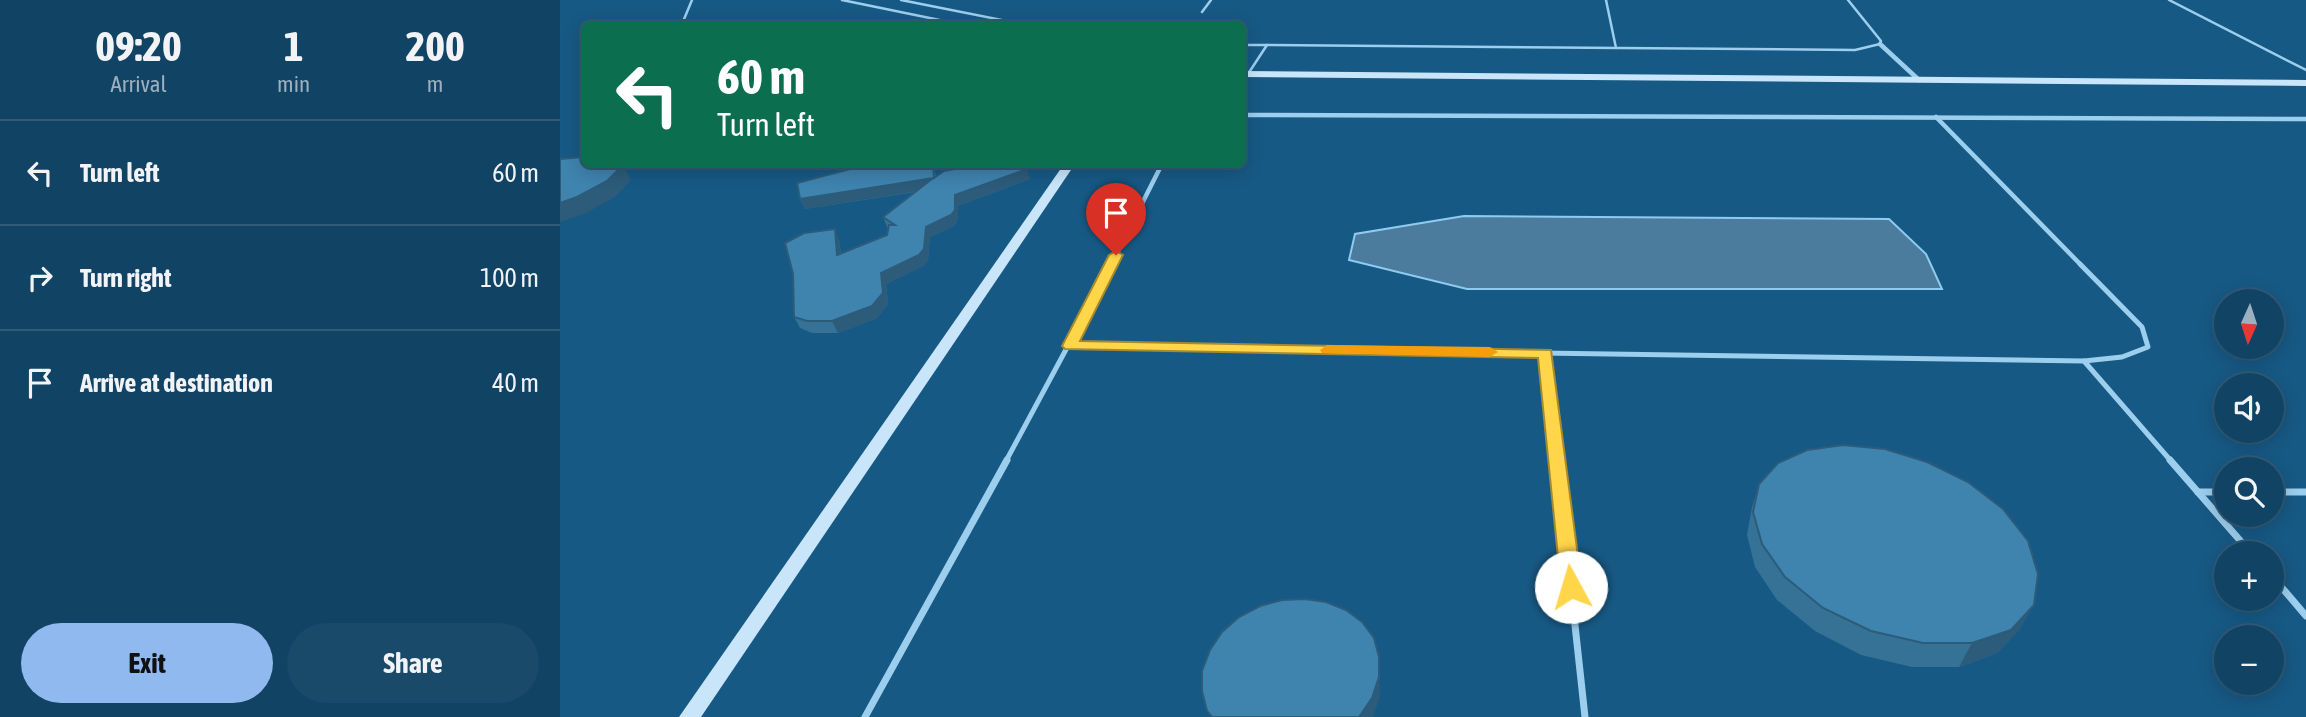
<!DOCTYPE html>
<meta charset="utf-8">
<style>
body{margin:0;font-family:"Asap Condensed",sans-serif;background:#1a4a6a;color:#f1f3f6;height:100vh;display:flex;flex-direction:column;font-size:26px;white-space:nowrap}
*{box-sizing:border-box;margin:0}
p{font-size:23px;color:#9cb0bf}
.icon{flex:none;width:38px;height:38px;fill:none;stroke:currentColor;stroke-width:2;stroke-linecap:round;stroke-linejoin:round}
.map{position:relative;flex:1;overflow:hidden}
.sheet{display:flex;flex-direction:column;background:#114364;width:560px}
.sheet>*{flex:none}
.top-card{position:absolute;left:21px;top:21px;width:665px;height:147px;border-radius:10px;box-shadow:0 4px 18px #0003,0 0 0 2px #305c78;background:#0b6e4f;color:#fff;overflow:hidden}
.needle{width:46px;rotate:183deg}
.fabs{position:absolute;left:1654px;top:289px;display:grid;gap:14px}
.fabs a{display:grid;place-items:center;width:70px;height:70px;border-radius:50%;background:#114364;box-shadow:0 4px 18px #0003,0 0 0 2px #305c78;font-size:35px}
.pin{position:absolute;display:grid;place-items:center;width:60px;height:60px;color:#fff;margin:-72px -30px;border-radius:50% 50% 50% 0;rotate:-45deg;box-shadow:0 0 7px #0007}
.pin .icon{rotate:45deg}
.me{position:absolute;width:77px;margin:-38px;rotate:354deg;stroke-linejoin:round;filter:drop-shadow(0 0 5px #0008)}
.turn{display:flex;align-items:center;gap:24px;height:147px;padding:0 21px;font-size:32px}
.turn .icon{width:91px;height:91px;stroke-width:2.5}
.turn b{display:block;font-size:49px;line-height:60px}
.eta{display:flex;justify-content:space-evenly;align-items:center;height:119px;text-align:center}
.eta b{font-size:42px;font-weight:700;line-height:49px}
.cta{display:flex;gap:14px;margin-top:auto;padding:14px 21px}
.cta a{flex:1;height:80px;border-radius:42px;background:#90b9f0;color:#111;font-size:28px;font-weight:700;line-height:80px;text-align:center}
.cta a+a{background:#1a4a6a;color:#f1f3f6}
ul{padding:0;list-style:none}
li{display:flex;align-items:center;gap:21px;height:105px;padding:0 21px;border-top:2px solid #305c78}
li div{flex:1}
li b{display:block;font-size:26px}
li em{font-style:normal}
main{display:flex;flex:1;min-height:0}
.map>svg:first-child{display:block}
.water{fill:#4c7c9d;stroke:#8ecbf0;stroke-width:2}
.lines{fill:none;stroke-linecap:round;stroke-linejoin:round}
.lane-far3{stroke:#9cceed;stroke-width:2.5}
.lane-far2{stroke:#9cceed;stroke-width:4.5}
.lane-far1{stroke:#9cceed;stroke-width:5}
.lane{stroke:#9cceed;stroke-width:7}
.street{stroke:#9cceed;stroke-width:4.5}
.secondary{fill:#c9e5f9;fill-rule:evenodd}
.wall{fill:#367196}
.shaded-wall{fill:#2c5c7a}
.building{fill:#3f83af;stroke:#2c5c7a;stroke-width:2}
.route{fill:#ffd54a;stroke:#a68a30;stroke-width:2}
.slow{fill:#f59e0b}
</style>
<main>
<section class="sheet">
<div class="eta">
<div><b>09:20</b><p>Arrival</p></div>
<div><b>1</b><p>min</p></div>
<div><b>200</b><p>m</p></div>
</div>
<ul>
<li><svg class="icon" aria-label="left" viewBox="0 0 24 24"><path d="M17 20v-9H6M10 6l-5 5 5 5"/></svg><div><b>Turn left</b></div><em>60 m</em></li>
<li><svg class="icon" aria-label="right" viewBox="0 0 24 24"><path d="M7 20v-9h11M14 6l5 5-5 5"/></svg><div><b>Turn right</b></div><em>100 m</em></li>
<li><svg class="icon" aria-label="arrive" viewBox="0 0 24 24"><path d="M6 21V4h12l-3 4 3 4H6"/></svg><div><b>Arrive at destination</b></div><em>40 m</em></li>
</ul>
<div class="cta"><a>Exit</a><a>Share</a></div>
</section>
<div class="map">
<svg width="1746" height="717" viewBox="0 0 1746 717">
<rect width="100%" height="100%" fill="#175985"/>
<path class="water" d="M904,216L1329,219L1366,254L1382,289H907L789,260L795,234Z"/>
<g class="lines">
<g class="lane-far3">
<path d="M282,0L399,24"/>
<path d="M341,0L462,24"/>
<path d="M1046,0L1056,48"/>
<path d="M1609,0L1746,70"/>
<path d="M642,12L651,0"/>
<path d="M122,24L132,0"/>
<path d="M682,45H707"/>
<path d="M688,74L707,45L1295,50L1320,44L1321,41L1288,0"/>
<path d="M682,115H791"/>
</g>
<g class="lane-far2">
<path d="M682,115L1746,119"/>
<path d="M1376,117L1521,265"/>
<path d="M551,265L602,164"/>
</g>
<g class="lane-far1">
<path d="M1520,264L1582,327L1588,347L1562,357L1524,361L1611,461"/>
<path d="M510,346L1524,361"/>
<path d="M985,353L997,461"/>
<path d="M446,461L552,264"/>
</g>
<g class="lane">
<path d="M997,460L1025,717"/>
<path d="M1610,460L1691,553"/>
<path d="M1638,492H1666"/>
<path d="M1712,492H1746"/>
<path d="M1712,576L1746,616"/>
<path d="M305,717L447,460"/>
</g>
<path class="street" d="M1320,44L1359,80"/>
<g class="secondary">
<path d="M682,71L1746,80V86L682,77Z"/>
<path d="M504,164H515L141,717H119Z"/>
</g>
</g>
<g class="wall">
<path d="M373,164L376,176L470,179L398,206V220L394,226L370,237L368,260L363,266L326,284L328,304L317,318L278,333H252L240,328L234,317L279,240L281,254L327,235L328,229L323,217L355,192L245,209L240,199Z"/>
<path d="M1199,484L1460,629L1437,653L1399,667H1352L1301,655L1255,631L1217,600L1195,567L1187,535L1192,507Z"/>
</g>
<g class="shaded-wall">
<path d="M63,165L71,180L55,197L26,213L0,222V203Z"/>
<path d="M466,165L470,179L398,206V220L394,226L370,237L368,260L363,266L326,284L328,304L317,318L278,333L272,321L321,273L395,195Z"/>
<path d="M373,178L377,188L245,209L240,199Z"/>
<path d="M275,229L279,240L282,267L277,255Z"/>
<path d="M1474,605L1460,629L1437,653L1399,667L1412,643Z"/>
<path d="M819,657L820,696L813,717H799Z"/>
</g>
<g class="building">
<path d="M24,157V164L63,165L47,181L17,197L0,203V159Z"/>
<path d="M309,164H373L374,178L384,171L405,167L466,165L467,169L395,195V210L391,215L366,227L364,249L359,255L321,273L323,293L312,306L272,321H247L234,317L233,274L225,243L244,233L275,229L277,255L327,235L329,225H335L323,217L373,178L240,199L237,183Z"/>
<path d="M1283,445L1325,449L1367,462L1408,482L1443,509L1468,541L1478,574L1474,605L1451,630L1412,643H1363L1311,631L1263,608L1225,577L1202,544L1193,512L1199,484L1218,463L1247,450Z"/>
<path d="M745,599L766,602L786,610L802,622L814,638L819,657V677L812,698L799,717H652L647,711L642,691V671L650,650L662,632L679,617L700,606L722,600Z"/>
</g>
<path class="route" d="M556,251L563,255L520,341L991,350L1022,587L1019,593L1011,595L1004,593L1001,587L978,358L505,349L502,346L549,255Z"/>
<path class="slow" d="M767,345L930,347L938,352L930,357L762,353L760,350Z"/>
</svg>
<div class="fabs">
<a><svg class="needle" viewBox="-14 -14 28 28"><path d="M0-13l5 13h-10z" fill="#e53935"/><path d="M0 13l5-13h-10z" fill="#9cb0bf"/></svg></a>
<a><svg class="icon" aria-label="sound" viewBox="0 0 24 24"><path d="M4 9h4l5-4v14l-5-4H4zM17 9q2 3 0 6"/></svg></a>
<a><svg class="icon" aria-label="search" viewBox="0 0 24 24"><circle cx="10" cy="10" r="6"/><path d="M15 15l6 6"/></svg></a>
<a>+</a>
<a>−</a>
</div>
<div class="pin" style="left:556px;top:255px;background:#d93025"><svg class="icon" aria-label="arrive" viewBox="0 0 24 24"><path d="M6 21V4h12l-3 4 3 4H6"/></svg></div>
<svg class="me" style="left:1011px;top:587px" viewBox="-20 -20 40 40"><circle r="19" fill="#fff"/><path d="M0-13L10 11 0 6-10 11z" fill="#ffd54a"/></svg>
<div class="top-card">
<div class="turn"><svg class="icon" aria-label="left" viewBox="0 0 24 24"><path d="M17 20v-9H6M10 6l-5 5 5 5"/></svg><div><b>60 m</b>Turn left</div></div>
</div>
</div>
</main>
